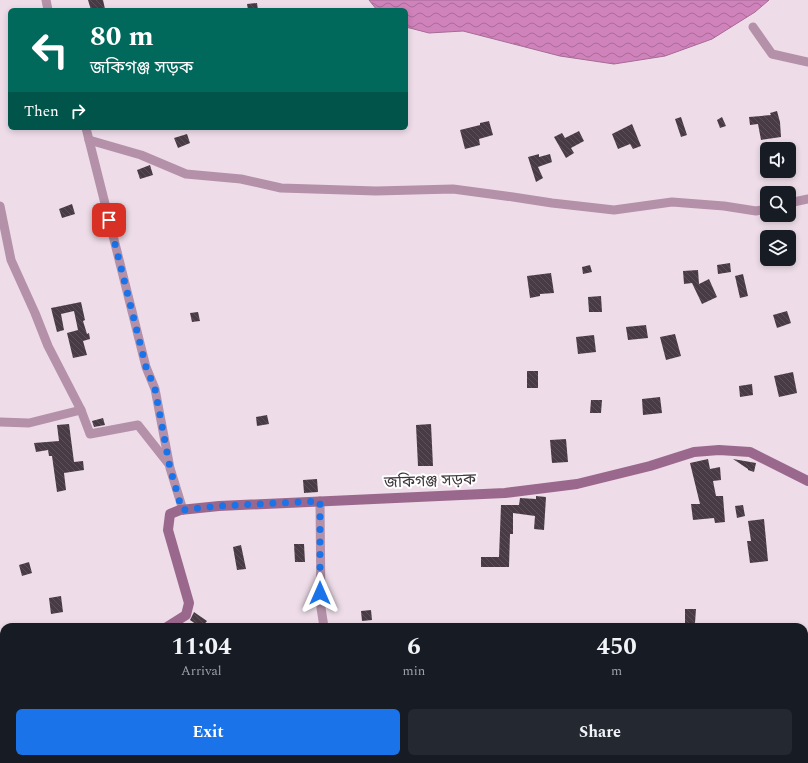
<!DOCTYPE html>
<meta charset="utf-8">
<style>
body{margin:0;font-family:Spectral,"Noto Sans Bengali",serif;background:#242831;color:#f1f3f6;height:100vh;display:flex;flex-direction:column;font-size:15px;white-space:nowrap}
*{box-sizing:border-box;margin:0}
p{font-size:13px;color:#9ea1a6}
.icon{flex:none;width:22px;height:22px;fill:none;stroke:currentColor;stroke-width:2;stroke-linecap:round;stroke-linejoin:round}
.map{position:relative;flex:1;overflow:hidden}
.sheet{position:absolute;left:0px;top:623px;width:808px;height:140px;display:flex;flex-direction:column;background:#171b24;border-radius:12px 12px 0 0;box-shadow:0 2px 6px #0003}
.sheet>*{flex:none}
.top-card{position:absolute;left:8px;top:8px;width:400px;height:122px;border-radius:6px;box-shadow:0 2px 6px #0003;background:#00695c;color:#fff;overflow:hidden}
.tools{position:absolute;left:760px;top:142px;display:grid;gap:8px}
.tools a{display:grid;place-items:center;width:36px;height:36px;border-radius:6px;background:#171b24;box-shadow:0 2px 6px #0003;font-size:20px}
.pin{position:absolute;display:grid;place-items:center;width:34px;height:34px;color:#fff;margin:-17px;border-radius:8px;box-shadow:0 2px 6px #0006}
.me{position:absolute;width:44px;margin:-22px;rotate:0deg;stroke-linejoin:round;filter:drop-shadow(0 0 3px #0008)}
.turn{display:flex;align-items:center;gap:14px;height:84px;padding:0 16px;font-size:18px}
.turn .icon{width:52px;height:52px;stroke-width:2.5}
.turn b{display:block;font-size:28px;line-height:34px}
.then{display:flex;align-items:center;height:38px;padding:0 16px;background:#0003;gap:8px;font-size:15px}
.eta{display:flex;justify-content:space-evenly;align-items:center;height:68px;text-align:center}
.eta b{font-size:24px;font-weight:700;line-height:28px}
.primary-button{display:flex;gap:8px;margin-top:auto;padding:8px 16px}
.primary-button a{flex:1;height:46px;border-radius:6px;background:#1a73e8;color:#fff;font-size:16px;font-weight:700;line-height:46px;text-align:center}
.primary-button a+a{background:#242831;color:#f1f3f6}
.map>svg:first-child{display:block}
.water{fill:url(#water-waves);stroke:#a46b95}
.building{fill:url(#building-back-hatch)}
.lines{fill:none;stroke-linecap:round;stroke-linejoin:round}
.street{stroke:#b491a9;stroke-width:9}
.secondary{stroke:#9b688d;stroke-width:10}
.route{stroke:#1a73e8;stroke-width:7;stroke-dasharray:0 12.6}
.labels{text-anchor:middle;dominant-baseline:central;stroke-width:4;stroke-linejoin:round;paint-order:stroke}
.street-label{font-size:16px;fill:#3d363b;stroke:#fff}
</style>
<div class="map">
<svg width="808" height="763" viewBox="0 0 808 763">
<defs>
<pattern id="water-waves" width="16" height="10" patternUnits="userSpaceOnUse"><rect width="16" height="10" fill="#d082bb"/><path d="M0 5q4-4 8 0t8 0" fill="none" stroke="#aa6b99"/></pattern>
<pattern id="building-back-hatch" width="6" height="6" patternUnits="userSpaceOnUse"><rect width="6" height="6" fill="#493b45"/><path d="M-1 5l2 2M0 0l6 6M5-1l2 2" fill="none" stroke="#5c4f58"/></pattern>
</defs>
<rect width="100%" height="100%" fill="#eedde9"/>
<path class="water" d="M369,0H769L755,12L712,39L665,56L614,64L560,56L463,31L429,33L406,27V10H377Z"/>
<g class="building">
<path d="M88,0H103L105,9L91,10Z"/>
<path d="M257,3L258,10H248L247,4Z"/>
<path d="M777,111L780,122L781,137L761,140L758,124L750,125L749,117L771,115L770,113Z"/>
<path d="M681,117L687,135L681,137L675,119Z"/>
<path d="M722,117L726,126L720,128L717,120Z"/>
<path d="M489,121L493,135L479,139L480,145L465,149L460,130L480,125V123Z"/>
<path d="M632,124L641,146L633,149L630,144L618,149L612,134Z"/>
<path d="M579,131L584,141L571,148L574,153L566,158L554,137L562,133L565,138Z"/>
<path d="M187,134L190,143L178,148L174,138Z"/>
<path d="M539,154V157L550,154L552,162L538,167L543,178L536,182L528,157Z"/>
<path d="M150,165L153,175L140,179L137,170Z"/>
<path d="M72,204L75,214L62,218L59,209Z"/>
<path d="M730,263L731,272L718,274L717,265Z"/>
<path d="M590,265L592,272L583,274L582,267Z"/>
<path d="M698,270L699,284L709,279L717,297L702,304L692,283L684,284L683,271Z"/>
<path d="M551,273L554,293L540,294V296L530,298L527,276Z"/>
<path d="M743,274L748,296L740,298L735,276Z"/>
<path d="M601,296L602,312H589L588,297Z"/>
<path d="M81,302L85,320L83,321L87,334L89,333L90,339L83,341L87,355L73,358L67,333L78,330L74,311L61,314L64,330L57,332L51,308Z"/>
<path d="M787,311L791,323L777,328L773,315Z"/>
<path d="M198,312L200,321L192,322L190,313Z"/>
<path d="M646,325L648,338L628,340L626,327Z"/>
<path d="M675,334L681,356L666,360L660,337Z"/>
<path d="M594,335L596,352L578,354L576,337Z"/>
<rect x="527" y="371" width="11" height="17"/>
<path d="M793,372L797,393L779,397L774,376Z"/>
<path d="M752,384L753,395L740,397L739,386Z"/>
<path d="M660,397L662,413L643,415L642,399Z"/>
<path d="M591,400H602L601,413H590Z"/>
<path d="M267,415L269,424L257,426L256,417Z"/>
<path d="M103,418L105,425L94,427L92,421Z"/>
<path d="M69,424L74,462L83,461L84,470L64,473L66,490L57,492L52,456H49L48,450L36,452L34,443L59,441L57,425Z"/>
<path d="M431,424L433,466H418L416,425Z"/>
<path d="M566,439L568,462L552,463L550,440Z"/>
<path d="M708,459L710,469L720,467L721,480L713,481L716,496H723L725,522L715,523L714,518L693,520L691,504H700L690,463Z"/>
<path d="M733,459L756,463L754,472L748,470V469Z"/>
<path d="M317,479L318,492L304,493L303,480Z"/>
<path d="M536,496L546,497L544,530L534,529L535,516L513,513V534H510L509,567H481V557H499L501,505H519L520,498L536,499Z"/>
<path d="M743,505L745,516L737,518L735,506Z"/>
<path d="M764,519L768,561L750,563L747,541H751L748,521Z"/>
<path d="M294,544H304L305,562H295Z"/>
<path d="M241,545L246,569L237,570L233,547Z"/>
<path d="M29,562L32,573L22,576L19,565Z"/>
<path d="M61,596L63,612L51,614L49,598Z"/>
<path d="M685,609H696L695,623H685Z"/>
<path d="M371,610L372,620L362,621L361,611Z"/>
<path d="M194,612L207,621L202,627H200L190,620Z"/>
</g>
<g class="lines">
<g class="street">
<path d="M46,0L48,10"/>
<path d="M753,27L772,54L808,62"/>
<path d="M86,128L146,367L155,389L170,468L183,510"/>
<path d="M89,140L141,155L186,174L241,179L281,188L376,191L453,189L513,197L552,203L614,210L672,202L724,206L756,211L767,209"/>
<path d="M789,203L808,199"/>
<path d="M0,206L11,260L35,313L48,346L81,410"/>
<path d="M0,422L29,423L81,410L90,434L138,425L168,463"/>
<path d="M320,501L321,608L324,627"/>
<path d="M325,763L326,759"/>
</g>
<g class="secondary">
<path d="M167,627L186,615L189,603L168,530L170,514L180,510L219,506L505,493L577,484L650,466L694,452L719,450L750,452L808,481"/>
<path d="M0,715L4,713"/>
</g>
</g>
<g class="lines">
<path class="route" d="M109,220L146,367L155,389L170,468L182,510L219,506L320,501V593"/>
</g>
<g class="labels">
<g class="street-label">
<text transform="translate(430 481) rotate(-2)">জকিগঞ্জ সড়ক</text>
</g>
</g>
</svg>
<div class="tools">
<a><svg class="icon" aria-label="sound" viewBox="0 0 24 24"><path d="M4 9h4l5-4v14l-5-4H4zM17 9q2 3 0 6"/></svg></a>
<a><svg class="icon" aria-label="search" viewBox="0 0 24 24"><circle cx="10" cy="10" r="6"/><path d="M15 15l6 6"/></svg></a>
<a><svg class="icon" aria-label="layers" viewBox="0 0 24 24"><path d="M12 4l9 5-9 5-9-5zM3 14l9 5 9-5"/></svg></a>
</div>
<div class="pin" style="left:109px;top:220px;background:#d93025"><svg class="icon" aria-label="arrive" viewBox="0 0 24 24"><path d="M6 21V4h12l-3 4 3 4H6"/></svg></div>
<svg class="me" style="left:320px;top:593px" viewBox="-20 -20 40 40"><path d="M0-17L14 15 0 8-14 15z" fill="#1a73e8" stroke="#fff" stroke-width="4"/></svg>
<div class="top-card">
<div class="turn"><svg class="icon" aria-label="left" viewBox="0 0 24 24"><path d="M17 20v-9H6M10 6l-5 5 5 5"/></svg><div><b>80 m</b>জকিগঞ্জ সড়ক</div></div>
<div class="then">Then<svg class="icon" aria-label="right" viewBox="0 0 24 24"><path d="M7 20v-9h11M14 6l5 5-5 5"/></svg></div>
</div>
<section class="sheet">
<div class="eta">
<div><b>11:04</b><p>Arrival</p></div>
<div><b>6</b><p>min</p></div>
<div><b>450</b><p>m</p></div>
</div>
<div class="primary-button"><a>Exit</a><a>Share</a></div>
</section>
</div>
